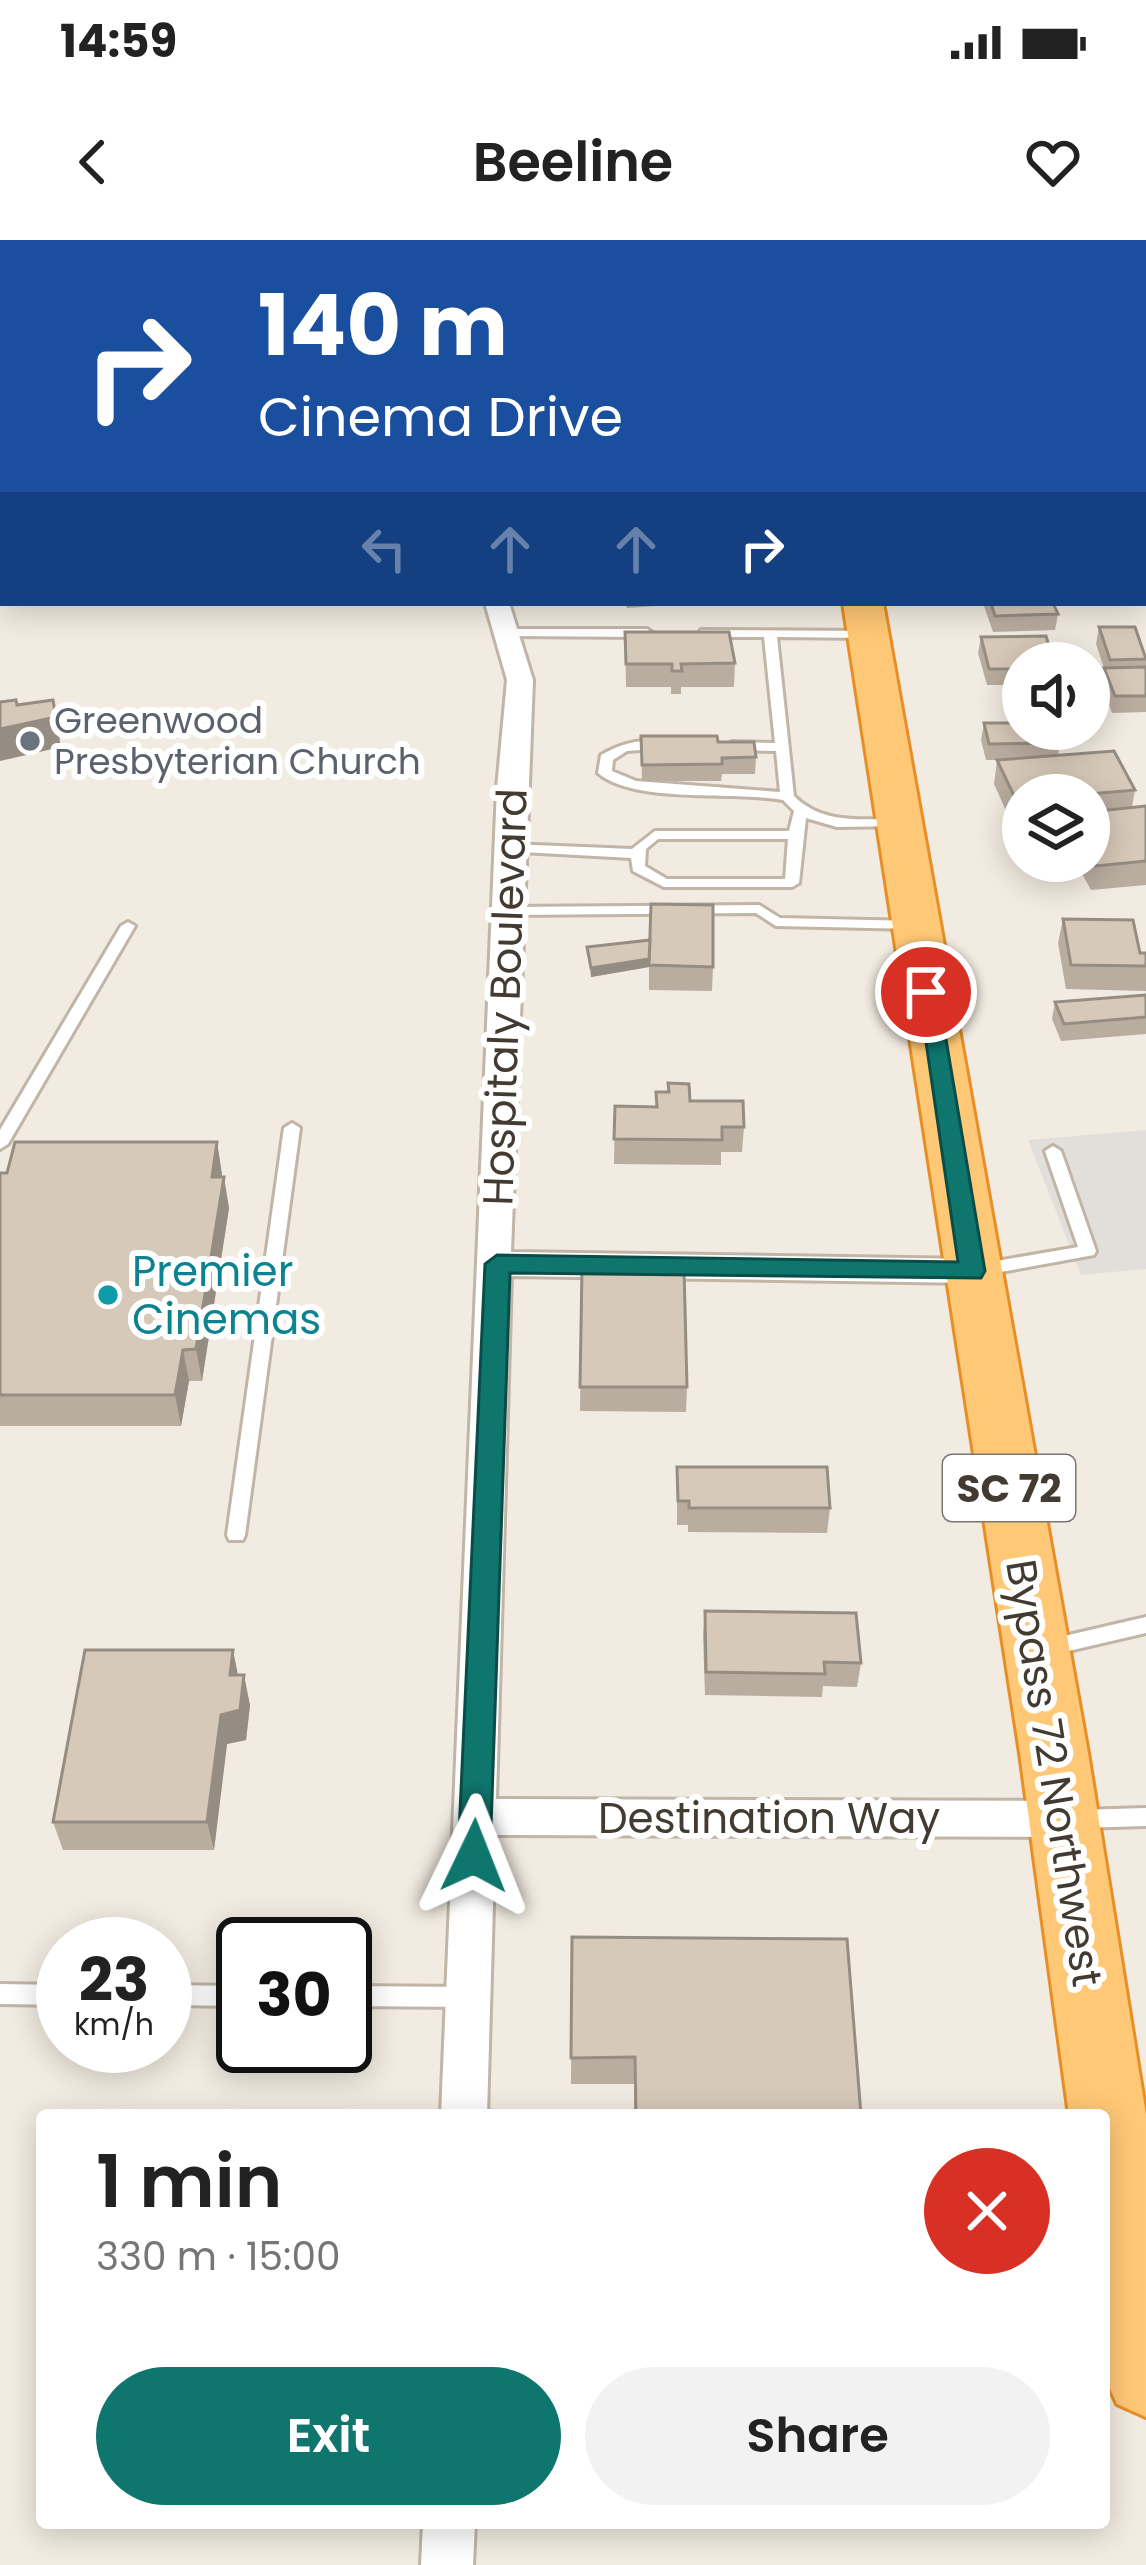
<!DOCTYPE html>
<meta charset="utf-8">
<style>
body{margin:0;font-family:Poppins,sans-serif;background:#f2f2f2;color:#222;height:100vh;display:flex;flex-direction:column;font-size:45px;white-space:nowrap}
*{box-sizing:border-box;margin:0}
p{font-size:39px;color:#767676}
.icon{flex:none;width:66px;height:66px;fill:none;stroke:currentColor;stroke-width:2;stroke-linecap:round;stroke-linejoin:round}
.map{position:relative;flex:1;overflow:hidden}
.sheet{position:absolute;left:36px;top:1869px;width:1074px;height:420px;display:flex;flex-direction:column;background:#fff;border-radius:12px;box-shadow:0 6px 30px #0003}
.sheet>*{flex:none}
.top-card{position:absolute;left:0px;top:0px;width:1146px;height:366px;box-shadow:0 6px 30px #0003;background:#1a4fa0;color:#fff;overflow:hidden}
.buttons{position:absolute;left:1002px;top:402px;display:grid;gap:24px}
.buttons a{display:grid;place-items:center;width:108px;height:108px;border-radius:50%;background:#fff;box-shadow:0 6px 30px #0003;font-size:60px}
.speed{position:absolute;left:36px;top:1677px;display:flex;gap:24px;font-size:60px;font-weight:700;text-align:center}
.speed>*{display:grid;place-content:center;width:156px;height:156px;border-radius:50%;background:#fff;box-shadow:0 6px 30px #0003;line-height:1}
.speed small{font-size:30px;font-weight:400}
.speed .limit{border:6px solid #111;border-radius:18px;background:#fff;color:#111}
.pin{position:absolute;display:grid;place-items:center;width:102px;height:102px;color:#fff;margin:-51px;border:6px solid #fff;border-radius:50%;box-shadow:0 3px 12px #0007}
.me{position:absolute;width:132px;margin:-66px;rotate:2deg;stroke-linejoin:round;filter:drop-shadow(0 0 9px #0008)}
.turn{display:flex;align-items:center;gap:42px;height:252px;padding:0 60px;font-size:54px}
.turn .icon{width:156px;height:156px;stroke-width:2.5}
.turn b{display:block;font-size:84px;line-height:102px}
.lanes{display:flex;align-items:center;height:114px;padding:0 60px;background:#0003;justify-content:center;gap:60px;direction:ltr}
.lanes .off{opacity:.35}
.round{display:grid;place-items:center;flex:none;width:126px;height:126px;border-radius:63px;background:#f2f2f2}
.headline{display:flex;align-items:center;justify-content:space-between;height:204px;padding:0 60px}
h1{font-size:72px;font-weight:600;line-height:90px}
.button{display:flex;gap:24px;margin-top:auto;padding:24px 60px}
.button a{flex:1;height:138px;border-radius:72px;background:#0f766e;color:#fff;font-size:48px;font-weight:600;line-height:138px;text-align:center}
.button a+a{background:#f2f2f2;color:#222}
.status{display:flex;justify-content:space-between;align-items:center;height:84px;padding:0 60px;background:#fff;direction:ltr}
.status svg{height:33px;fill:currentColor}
header{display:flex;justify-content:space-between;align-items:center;height:156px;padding:0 60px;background:#fff;font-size:54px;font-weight:600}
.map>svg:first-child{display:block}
.parking{fill:#e2deda}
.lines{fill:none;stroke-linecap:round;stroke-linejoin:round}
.service-casing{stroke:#c0b5a6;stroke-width:6}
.minor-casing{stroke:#c0b5a6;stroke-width:6}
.secondary-casing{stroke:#d8bf8f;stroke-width:6}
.primary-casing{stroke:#ebb156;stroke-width:6}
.trunk-casing{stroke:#e78f26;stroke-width:6}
.service{fill:#fff;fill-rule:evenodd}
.minor{fill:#fff;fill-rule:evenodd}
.secondary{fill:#ffeabe;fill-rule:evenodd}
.primary{fill:#ffd58d;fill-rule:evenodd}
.trunk{fill:#ffc876;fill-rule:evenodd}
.wall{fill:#b9ad9f}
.shaded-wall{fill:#968d82}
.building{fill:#d7c9b9;stroke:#968d82;stroke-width:3}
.route{fill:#0f766e;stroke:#0a4d48;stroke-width:3}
.worship-dot{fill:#6b7280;stroke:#fff;stroke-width:4.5}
.culture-dot{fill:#0f9aa8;stroke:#fff;stroke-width:4.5}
.labels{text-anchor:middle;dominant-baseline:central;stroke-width:12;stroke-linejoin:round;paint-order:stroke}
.far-worship-label{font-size:36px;fill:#5b616d;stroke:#fff;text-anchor:start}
.shield{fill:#fff;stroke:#7b7670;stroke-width:3}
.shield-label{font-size:39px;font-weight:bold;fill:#433b32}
.street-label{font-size:42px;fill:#433b32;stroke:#fff}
.culture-label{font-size:42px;fill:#0d838f;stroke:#fff;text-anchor:start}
</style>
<div class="status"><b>14:59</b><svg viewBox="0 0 49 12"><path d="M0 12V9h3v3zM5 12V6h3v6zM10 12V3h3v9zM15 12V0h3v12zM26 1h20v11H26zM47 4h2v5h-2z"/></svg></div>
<header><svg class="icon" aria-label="back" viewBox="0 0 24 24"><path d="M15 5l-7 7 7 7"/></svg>Beeline<svg class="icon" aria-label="heart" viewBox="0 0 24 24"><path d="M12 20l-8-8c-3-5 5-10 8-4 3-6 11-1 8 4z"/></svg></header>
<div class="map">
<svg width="1146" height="2325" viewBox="0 0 1146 2325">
<rect width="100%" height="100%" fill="#f2ebe1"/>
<path class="parking" d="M1146,890V1029L1081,1035L1028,900Z"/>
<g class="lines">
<g class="service-casing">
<g id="service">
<path d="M508,389H647L653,393L647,397L504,396L502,393Z"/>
<path d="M701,390L872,391V397L868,398L777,397L794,556C822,584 859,579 896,579L901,580V586L837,587L806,578L799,643L792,647H664L633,631L631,618L505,611V605L510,604L632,609L655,591H789L794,571L783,560C733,551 634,564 598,533L601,515C621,503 647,496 669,505L667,508L627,511L613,520L612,531L636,541L780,552L776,511L732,510L725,506L732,502L775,503L764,397H705L699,393ZM658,599H788L785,639H667L645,626L646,609Z"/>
<path d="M759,665L780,678L915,681L922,685L915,689L776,686L756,673L507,675L500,671L507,667Z"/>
<path d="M128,682L135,686L8,904L0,909V890L121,686Z"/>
<path d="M292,883L300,888L245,1295L243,1300H229L227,1295L284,888Z"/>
<path d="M1053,906L1061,911L1096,1011L1094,1015L979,1036L973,1034L970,1030L979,1024L1078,1007L1045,911Z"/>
<path d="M1146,1377V1393L1047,1416L1040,1414L1037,1408L1040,1402L1047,1400Z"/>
<path d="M1146,1568V1586L1079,1588L1072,1585L1069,1579L1072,1573L1079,1570Z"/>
<path d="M0,1744L63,1745V1765L0,1764Z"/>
<path d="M165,1745L243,1746V1766L165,1765Z"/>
<path d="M345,1746L468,1747L476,1750L479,1757L476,1764L468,1767L345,1766Z"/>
</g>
</g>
<g class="minor-casing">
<g id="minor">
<path d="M485,363H509L533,440L511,1012L972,1019L989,1031L972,1043L511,1036L496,1559L1062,1561L1077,1566L1083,1579L1077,1592L1062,1597L495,1595L487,1875H441L497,548L507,440Z"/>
<path d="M423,2283H475L473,2325H421Z"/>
</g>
</g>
<g class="secondary-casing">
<rect id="secondary" x="1143" y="190" width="3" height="18"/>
</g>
<g class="primary-casing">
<rect id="primary" x="0" y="326" width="3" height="22"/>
</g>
<g class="trunk-casing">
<g id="trunk">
<rect x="786" y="0" width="32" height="3"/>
<path d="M843,363H883L1088,1513L1146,1875V2177L1117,2164L1104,2135V1875H1069L1020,1513Z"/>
</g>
</g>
<use href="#service" class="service"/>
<use href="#minor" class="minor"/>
<use href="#secondary" class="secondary"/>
<use href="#primary" class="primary"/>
<use href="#trunk" class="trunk"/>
</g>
<g class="wall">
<path d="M625,363H697L627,368Z"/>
<path d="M983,363H1053L1058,374L1055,390L993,392Z"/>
<path d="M1099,387L1146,418V472L1112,473L1101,444L1104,428L1096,404Z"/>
<path d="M625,392L735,423L734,447H681V454H671V447H626Z"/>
<path d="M981,397L1023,423V445H987L978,413Z"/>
<path d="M984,483L1060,503L1058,516L1135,550L1132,567L1146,566V645L1091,650L1075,621H1089V555H1023V583L1012,584L994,544L997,520H1002H986L981,500Z"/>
<path d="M641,496L718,502L756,517L755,534H722L721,541H642Z"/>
<path d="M1063,679L1140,713H1146V751L1066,749L1058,703Z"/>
<path d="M587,707L713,727L712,751L649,750V721V727L591,737Z"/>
<path d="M1146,755V794L1061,801L1052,779L1055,762Z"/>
<path d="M690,861L744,887L742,912H721V925L614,924L615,866L656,867Z"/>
<path d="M217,902L222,937L229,968L202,1141H189L181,1186H0V933Z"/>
<path d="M582,1028L687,1147L686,1172L580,1171Z"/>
<path d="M677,1227L830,1268L827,1293L688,1292V1285H677Z"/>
<path d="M705,1371L861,1423L857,1447L823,1446L822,1457L705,1455L703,1395Z"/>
<path d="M238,1435L250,1465L246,1500L227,1504L214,1610H63L53,1582Z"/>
<path d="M572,1697L861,1875H634V1844H571Z"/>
</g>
<g class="shaded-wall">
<path d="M53,460L61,507L0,521V489L21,484Z"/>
<path d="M649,719V727L591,737V728Z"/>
<path d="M217,902L222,934L217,968L212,937Z"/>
<path d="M224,937L229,968L202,1141L196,1109Z"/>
<path d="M183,1110L189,1141L181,1186L175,1155Z"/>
<path d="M233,1410L239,1440L230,1435Z"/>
<path d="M244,1435L250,1465L246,1500L227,1504L214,1610L207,1582L221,1475Z"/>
</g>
<g class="building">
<path d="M957,0H1005L1006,3H958Z"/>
<path d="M991,363H1053L1058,374L995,376Z"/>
<path d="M1099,387H1135L1146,419L1110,420Z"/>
<path d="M625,392H729L735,423L681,424L682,431H672V424H626Z"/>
<path d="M1046,396L1054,423H1023V429H989L981,397Z"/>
<path d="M1146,427V456H1115L1104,428Z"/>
<path d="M16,460L17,465L53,460L56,477L0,489V462Z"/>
<path d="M984,483H1023V489H1056L1060,503L989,504Z"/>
<path d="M641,496H717L718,502H754L756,517L722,518V524L642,525Z"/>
<path d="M1114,511L1135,550L1078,555H1023V560H1016L997,520Z"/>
<path d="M1146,566V621L1096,626L1089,613V572Z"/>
<path d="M651,664L713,665V727L649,725Z"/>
<path d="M1063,679L1133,680L1140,713H1146V726L1071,725Z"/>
<path d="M650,700L649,719L591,728L587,707Z"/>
<path d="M1146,755V777L1064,784L1055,762Z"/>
<path d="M668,843L689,844L690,861H743L744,887H722V900L614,899L615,866L657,867L656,852H669Z"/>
<path d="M15,902H217L212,937H224L196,1109L183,1110L175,1155H0V933H7Z"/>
<path d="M582,1028L684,1029L687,1147H580Z"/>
<path d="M677,1227H827L830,1268H689V1261H678Z"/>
<path d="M705,1371L856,1373L861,1423L824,1422L825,1434L706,1432Z"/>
<path d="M85,1410H233L230,1435H244L240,1470L221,1475L207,1582H53Z"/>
<path d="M572,1697L847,1699L861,1875H636L635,1817L571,1818Z"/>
</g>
<path class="route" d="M918,747L938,752L985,1031L981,1038L510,1033L490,1616L485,1626H462L458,1616L485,1024L497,1015L958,1022Z"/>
<circle class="worship-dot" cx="30" cy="501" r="12"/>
<circle class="culture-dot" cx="108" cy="1055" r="12"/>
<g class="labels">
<g class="far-worship-label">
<text x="54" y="480">Greenwood<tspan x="54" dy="41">Presbyterian Church</tspan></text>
</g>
<rect class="shield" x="943" y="1215" width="132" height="66" rx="9"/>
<g class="shield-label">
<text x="1009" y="1248">SC 72</text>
</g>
<g class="street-label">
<text transform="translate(505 757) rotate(-88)">Hospitaly Boulevard</text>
<text transform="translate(1054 1533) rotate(81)">Bypass 72 Northwest</text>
<text x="769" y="1578">Destination Way</text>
</g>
<g class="culture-label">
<text x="132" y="1031">Premier<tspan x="132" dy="48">Cinemas</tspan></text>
</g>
</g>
</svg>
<div class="buttons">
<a><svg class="icon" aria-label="sound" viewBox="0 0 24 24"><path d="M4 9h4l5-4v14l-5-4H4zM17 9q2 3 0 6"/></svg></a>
<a><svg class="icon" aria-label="layers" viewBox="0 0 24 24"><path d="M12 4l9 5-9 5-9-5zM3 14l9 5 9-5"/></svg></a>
</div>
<div class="speed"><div>23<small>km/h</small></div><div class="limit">30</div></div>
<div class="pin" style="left:926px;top:752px;background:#d93025"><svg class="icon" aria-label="arrive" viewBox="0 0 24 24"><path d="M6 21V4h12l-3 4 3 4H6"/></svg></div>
<svg class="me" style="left:474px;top:1616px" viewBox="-20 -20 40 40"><path d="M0-17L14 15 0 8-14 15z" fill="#0f766e" stroke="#fff" stroke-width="4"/></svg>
<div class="top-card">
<div class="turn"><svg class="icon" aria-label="right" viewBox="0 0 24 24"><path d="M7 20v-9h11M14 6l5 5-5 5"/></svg><div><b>140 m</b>Cinema Drive</div></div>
<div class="lanes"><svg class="icon off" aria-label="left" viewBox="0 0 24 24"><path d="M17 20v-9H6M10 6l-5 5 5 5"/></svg><svg class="icon off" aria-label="ahead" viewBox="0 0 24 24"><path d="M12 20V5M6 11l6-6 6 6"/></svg><svg class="icon off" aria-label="ahead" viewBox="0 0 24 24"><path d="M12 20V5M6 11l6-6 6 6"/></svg><svg class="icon" aria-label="right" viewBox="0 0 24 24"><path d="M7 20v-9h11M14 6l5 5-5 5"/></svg></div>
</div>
<section class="sheet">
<div class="headline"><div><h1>1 min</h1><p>330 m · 15:00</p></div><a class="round" style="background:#d93025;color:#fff"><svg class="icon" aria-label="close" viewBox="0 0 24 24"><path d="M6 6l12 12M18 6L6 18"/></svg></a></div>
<div class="button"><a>Exit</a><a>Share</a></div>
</section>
</div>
